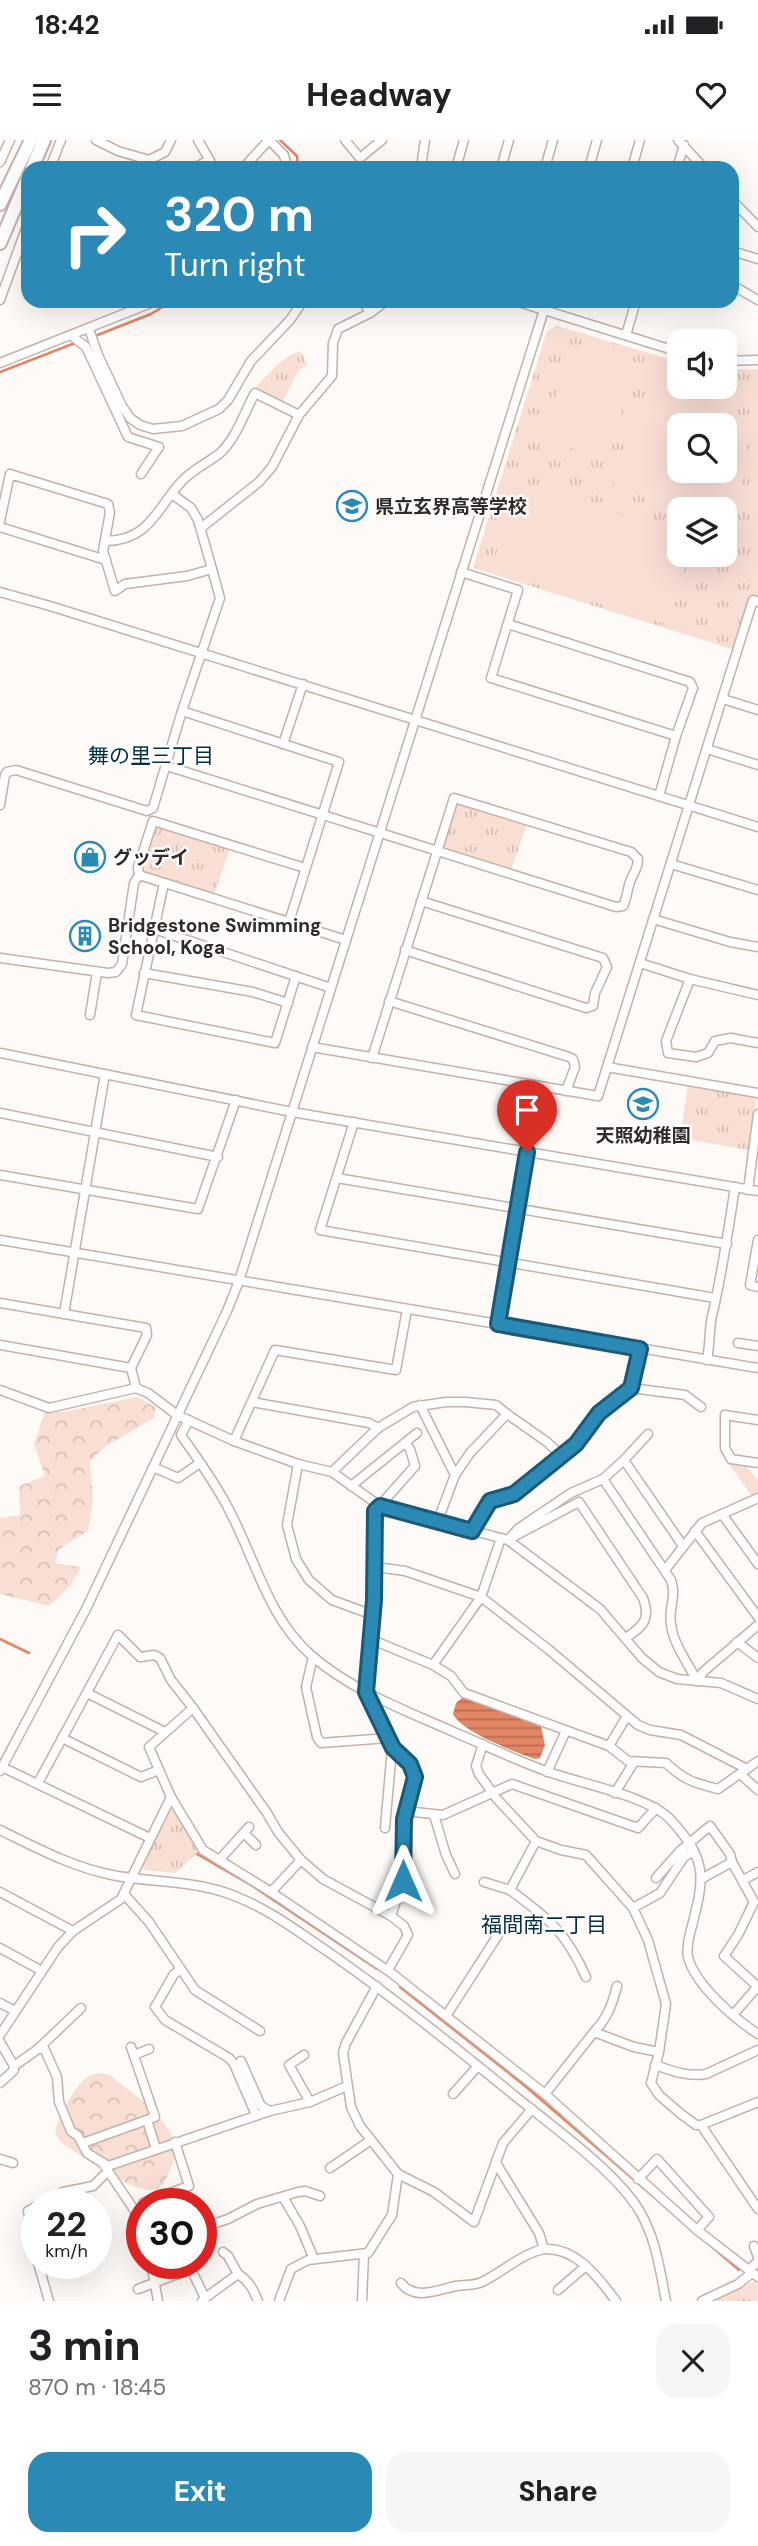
<!DOCTYPE html>
<meta charset="utf-8">
<style>
body{margin:0;font-family:"DM Sans","Noto Sans JP",sans-serif;background:#f6f6f6;color:#202124;height:100vh;display:flex;flex-direction:column;font-size:26px;white-space:nowrap}
*{box-sizing:border-box;margin:0}
p{font-size:23px;color:#757577}
.icon{flex:none;width:38px;height:38px;fill:none;stroke:currentColor;stroke-width:2;stroke-linecap:round;stroke-linejoin:round}
.map{position:relative;height:2161px;overflow:hidden}
.panel{display:flex;flex-direction:column;background:#fff;flex:1}
.panel>*{flex:none}
.guide{position:absolute;left:21px;top:21px;width:718px;height:147px;border-radius:21px;box-shadow:0 7px 28px #0002;background:#2a8ab5;color:#fff;overflow:hidden}
.tools{position:absolute;left:667px;top:189px;display:grid;gap:14px}
.tools a{display:grid;place-items:center;width:70px;height:70px;border-radius:14px;background:#fff;box-shadow:0 7px 28px #0002;font-size:35px}
.speed{position:absolute;left:21px;top:2048px;display:flex;gap:14px;font-size:35px;font-weight:700;text-align:center}
.speed>*{display:grid;place-content:center;width:91px;height:91px;border-radius:50%;background:#fff;box-shadow:0 7px 28px #0002;line-height:1}
.speed small{font-size:18px;font-weight:400}
.speed .limit{border:10px solid #d22;background:#fff;color:#111}
.pin{position:absolute;display:grid;place-items:center;width:60px;height:60px;color:#fff;margin:-72px -30px;border-radius:50% 50% 50% 0;rotate:-45deg;box-shadow:0 0 7px #0007}
.pin .icon{rotate:45deg}
.me{position:absolute;width:77px;margin:-38px;rotate:0deg;stroke-linejoin:round;filter:drop-shadow(0 0 5px #0008)}
.turn{display:flex;align-items:center;gap:24px;height:147px;padding:0 28px;font-size:32px}
.turn .icon{width:91px;height:91px;stroke-width:2.5}
.turn b{display:block;font-size:49px;line-height:60px}
.round{display:grid;place-items:center;flex:none;width:74px;height:74px;border-radius:21px;background:#f6f6f6}
.headline{display:flex;align-items:center;justify-content:space-between;height:119px;padding:0 28px}
h1{font-size:42px;font-weight:800;line-height:52px}
.button{display:flex;gap:14px;margin-top:auto;padding:14px 28px}
.button a{flex:1;height:80px;border-radius:21px;background:#2a8ab5;color:#fff;font-size:28px;font-weight:800;line-height:80px;text-align:center}
.button a+a{background:#f6f6f6;color:#202124}
.status{display:flex;justify-content:space-between;align-items:center;height:49px;padding:0 35px;background:#fff;direction:ltr}
.status svg{height:19px;fill:currentColor}
header{display:flex;justify-content:space-between;align-items:center;height:91px;padding:0 28px;background:#fff;font-size:32px;font-weight:800}
.map>svg:first-child{display:block}
.forest{fill:url(#forest-crowns)}
.park{fill:url(#park-tufts);fill-rule:evenodd}
.pitch{fill:#f9ded4;fill-rule:evenodd}
.water{fill:url(#water-rules)}
.lines{fill:none;stroke-linecap:round;stroke-linejoin:round}
.stream{stroke:#e28664;stroke-width:2.5}
.minor-casing{stroke:#c4b1aa;stroke-width:11}
.highway-casing{stroke:#c4b1aa;stroke-width:16}
.minor{stroke:#fff;stroke-width:8}
.highway{stroke:#fff;stroke-width:12}
.route-casing{stroke:#1b5a76;stroke-width:18}
.route{stroke:#2a8ab5;stroke-width:12}
.labels{text-anchor:middle;dominant-baseline:central;stroke-width:5;stroke-linejoin:round;paint-order:stroke}
.poi-label{font-size:19px;font-weight:bold;fill:#312a27;stroke:#fff;text-anchor:start}
.neighbourhood-label{font-size:21px;fill:#003045;stroke:#fff}
</style>
<div class="status"><b>18:42</b><svg viewBox="0 0 49 12"><path d="M0 12V9h3v3zM5 12V6h3v6zM10 12V3h3v9zM15 12V0h3v12zM26 1h20v11H26zM47 4h2v5h-2z"/></svg></div>
<header><svg class="icon" aria-label="menu" viewBox="0 0 24 24"><path d="M4 6h16M4 12h16M4 18h16"/></svg>Headway<svg class="icon" aria-label="heart" viewBox="0 0 24 24"><path d="M12 20l-8-8c-3-5 5-10 8-4 3-6 11-1 8 4z"/></svg></header>
<div class="map">
<svg width="758" height="2161" viewBox="0 0 758 2161">
<defs>
<pattern id="forest-crowns" width="20" height="18" patternUnits="userSpaceOnUse" patternTransform="scale(1.75)"><rect width="20" height="18" fill="#f9ded4"/><path d="M2 6a3 3 0 1 1 6 0M12 15a3 3 0 1 1 6 0" fill="none" stroke="#d6bfb6"/></pattern>
<pattern id="park-tufts" width="24" height="20" patternUnits="userSpaceOnUse" patternTransform="scale(1.75)"><rect width="24" height="20" fill="#f9ded4"/><path d="M3 7l-1-3M5 7V3M7 7l1-3M15 17l-1-3M17 17v-4M19 17l1-3" fill="none" stroke="#d6bfb6"/></pattern>
<pattern id="water-rules" width="6" height="5" patternUnits="userSpaceOnUse" patternTransform="scale(1.75)"><rect width="6" height="5" fill="#e28664"/><path d="M0 2.5h6" fill="none" stroke="#b86e52"/></pattern>
</defs>
<rect width="100%" height="100%" fill="#fefaf8"/>
<g class="forest">
<path d="M137,1257L156,1267L154,1278L106,1306L90,1321L93,1363L88,1391L58,1410L55,1423L81,1427L70,1446L49,1466L0,1454V1378L20,1375L19,1346L45,1336L34,1304L45,1272H64Z"/>
<path d="M102,1933L111,1936C131,1953 176,1982 175,2011C175,2020 170,2029 167,2037C163,2046 158,2051 147,2050C125,2047 83,2016 63,2004C60,2000 57,1997 56,1994C53,1983 77,1944 86,1938C90,1934 96,1934 102,1933Z"/>
</g>
<g class="park">
<path d="M557,186L679,222V247H724L725,230L758,229V458L750,455L735,510L473,428L547,191ZM679,285H724V331H679ZM679,369H724V415H679Z"/>
<path d="M301,211L307,225L298,231L283,261L256,247C268,234 283,216 301,211Z"/>
<path d="M458,662L527,684L511,730L444,709L442,705L455,664Z"/>
<path d="M159,686L230,709L214,755L143,732L141,727L155,688Z"/>
<path d="M688,945L755,956L757,959L748,1010L680,998Z"/>
<path d="M728,1323L746,1326L758,1341V1353L752,1356Z"/>
<path d="M173,1669L199,1712L175,1733L144,1730L141,1726L169,1671Z"/>
<path d="M757,2140L758,2161H718L717,2158Z"/>
</g>
<g class="pitch">
<path d="M574,204L637,224L606,319L543,299Z"/>
<path d="M656,232L679,235V247H708C757,285 753,318 733,371L619,351L611,339ZM679,285H724V331H679Z"/>
<path d="M518,343L679,393V415H688L666,484L491,430Z"/>
</g>
<path class="water" d="M463,1557L541,1586L545,1605L540,1618L535,1619C515,1612 462,1592 453,1574L456,1563Z"/>
<g class="lines">
<g class="stream">
<path d="M280,0L297,16L298,28"/>
<path d="M95,196L151,174L172,161"/>
<path d="M0,232L75,203"/>
<path d="M0,1499L29,1513"/>
<path d="M197,1714L251,1745L377,1829"/>
<path d="M400,1847L524,1945L739,2130"/>
</g>
<g class="minor-casing">
<g id="minor">
<path d="M96,0L118,11L149,20L165,12L171,0"/>
<path d="M198,0L214,28"/>
<path d="M269,0L284,15L287,28"/>
<path d="M345,0L360,18L382,0"/>
<path d="M678,0L704,28"/>
<path d="M0,22L10,0"/>
<path d="M50,28L61,0"/>
<path d="M194,28L209,20"/>
<path d="M243,28L269,0"/>
<path d="M421,28L425,0"/>
<path d="M456,28L464,0"/>
<path d="M501,28L509,0"/>
<path d="M545,28L553,0"/>
<path d="M589,28L597,0"/>
<path d="M632,28L640,0"/>
<path d="M677,28L684,5"/>
<path d="M732,60L758,87"/>
<path d="M732,111L758,119"/>
<path d="M732,145L758,160"/>
<path d="M0,160L28,83"/>
<path d="M363,161L370,173"/>
<path d="M515,161L679,212"/>
<path d="M89,189L98,215L122,266L130,278L140,285L153,289L182,286L219,269L228,260L251,221L290,180L303,161"/>
<path d="M626,195L636,161"/>
<path d="M72,196L86,207L128,297L159,307L141,334"/>
<path d="M724,221L758,220"/>
<path d="M0,223L156,161"/>
<path d="M172,354L191,368L198,380L212,429"/>
<path d="M0,381L10,334L108,364L110,372L103,411L115,451L125,444L187,436L212,429L220,458L182,571L153,668L147,671L16,630L7,632L5,635L0,665"/>
<path d="M0,387L106,420"/>
<path d="M201,388L259,342L272,327L299,275L332,236L333,203L338,189L370,173L386,161"/>
<path d="M106,401C151,400 157,367 183,340C194,329 207,323 219,314C236,299 244,273 255,253L299,275"/>
<path d="M461,432L518,450L491,538L676,596"/>
<path d="M0,452L50,466L758,687"/>
<path d="M508,484L690,542L693,548L676,596L659,656"/>
<path d="M723,559L758,570"/>
<path d="M182,571L339,622L289,782"/>
<path d="M283,604L303,544"/>
<path d="M707,609L758,625"/>
<path d="M167,626C317,673 466,720 616,767L623,766C627,759 627,750 630,742C633,733 638,729 638,719L631,712L454,658L372,918"/>
<path d="M671,724L758,750"/>
<path d="M139,735L138,727L153,681L305,728"/>
<path d="M164,743L136,875L275,903L296,836"/>
<path d="M653,779L730,802L758,807"/>
<path d="M154,789L331,848"/>
<path d="M405,810L586,868L593,866L595,853L607,827L603,818L421,761"/>
<path d="M0,818L108,833L116,832L122,824L134,743L139,735L346,800"/>
<path d="M640,823L690,839L758,855"/>
<path d="M144,833L253,852L288,863"/>
<path d="M690,839L666,901L668,913L696,917L708,913L715,901L731,898L758,903"/>
<path d="M389,861L569,917L573,919L575,927L566,951"/>
<path d="M90,875L97,832"/>
<path d="M312,907L598,956L753,460L758,462"/>
<path d="M0,913L292,972L758,1051"/>
<path d="M607,927L758,953"/>
<path d="M0,973L218,1017"/>
<path d="M354,982L320,1090L715,1158"/>
<path d="M0,1035L198,1069L236,960"/>
<path d="M337,1038L727,1104"/>
<path d="M748,1050L758,974"/>
<path d="M0,1100L758,1228"/>
<path d="M758,1100L750,1145L758,1147"/>
<path d="M0,1163L146,1188L147,1195L131,1228L136,1248"/>
<path d="M64,1174L105,934"/>
<path d="M498,1184L527,1012"/>
<path d="M738,1203L758,1206"/>
<path d="M0,1205L131,1228"/>
<path d="M707,1220C710,1205 709,1190 712,1176C722,1135 728,1091 735,1047"/>
<path d="M631,1248L685,1255L701,1267"/>
<path d="M0,1250L49,1268L136,1248L148,1253L177,1275L234,1301L298,1324L332,1332L380,1366L508,1400L600,1469L642,1518L659,1532L677,1539L721,1543L758,1559"/>
<path d="M252,1262L369,1283L378,1288"/>
<path d="M420,1265L455,1335"/>
<path d="M507,1274L547,1302L562,1316"/>
<path d="M189,1280L181,1295C197,1318 214,1341 227,1366C255,1417 267,1477 312,1516C354,1552 407,1571 456,1593C487,1606 517,1621 549,1632C581,1644 649,1656 671,1680C707,1720 705,1736 692,1786C689,1796 686,1807 688,1817C695,1845 735,1879 758,1894"/>
<path d="M758,1280L725,1275V1308L731,1319L758,1323"/>
<path d="M234,1301L275,1210L396,1230L407,1169"/>
<path d="M624,1320L648,1294"/>
<path d="M298,1324L287,1385L296,1419L309,1440L332,1460L373,1475"/>
<path d="M153,1327L178,1338L200,1323"/>
<path d="M332,1332L378,1288L413,1267L446,1262H465L496,1265L507,1274L470,1313L455,1335L437,1383"/>
<path d="M603,1339L671,1440C677,1458 668,1467 671,1484C673,1504 688,1523 697,1541"/>
<path d="M351,1346L417,1293"/>
<path d="M722,1374L758,1424"/>
<path d="M473,1391L490,1361L514,1354L559,1320L576,1304L599,1273L631,1248L640,1209"/>
<path d="M695,1391L758,1477"/>
<path d="M513,1397L579,1362L643,1458C651,1480 643,1486 626,1498"/>
<path d="M508,1400L519,1388L571,1353L603,1339L624,1320L683,1406"/>
<path d="M376,1427L405,1431L481,1457L548,1509L638,1585L650,1590L681,1595L747,1629"/>
<path d="M665,1430L702,1383L758,1358"/>
<path d="M370,1499L433,1525L451,1536L464,1553L609,1606L628,1621L666,1623C684,1640 694,1643 718,1649L758,1621"/>
<path d="M737,1502L758,1518"/>
<path d="M313,1517L306,1547L317,1597L321,1603L388,1598"/>
<path d="M433,1525L481,1457L501,1398"/>
<path d="M697,1541L703,1532L758,1485"/>
<path d="M87,1553L165,1592"/>
<path d="M193,1568L149,1607L171,1657L203,1710L271,1752L390,1832L545,1954L697,2090L758,2137"/>
<path d="M62,1598L141,1637L159,1630"/>
<path d="M483,1604L476,1626L479,1634L497,1659L536,1701L561,1710L586,1715L633,1768L648,1800L666,1864L659,1912L651,1943L659,1955L681,1974L696,1985H701L758,2069"/>
<path d="M609,1606L627,1576"/>
<path d="M2,1627L150,1698"/>
<path d="M0,1631L86,1469L227,1171L239,1141L544,170"/>
<path d="M547,1632L566,1591"/>
<path d="M740,1634L758,1650"/>
<path d="M38,1643L118,1495L140,1517L154,1515L160,1518L171,1540L193,1568L267,1673L278,1692L301,1720L323,1739L391,1776L404,1786L408,1795L388,1830"/>
<path d="M615,1653L634,1622"/>
<path d="M405,1671L443,1675L512,1644L638,1688L656,1668"/>
<path d="M434,1675L446,1715L455,1734"/>
<path d="M385,1688L392,1608"/>
<path d="M0,1690C37,1708 72,1727 112,1735C153,1743 198,1740 237,1757C270,1770 297,1791 327,1811C392,1856 454,1906 515,1956C552,1986 615,2031 639,2070C656,2098 660,2130 666,2161"/>
<path d="M244,1693L256,1705"/>
<path d="M220,1719L249,1687"/>
<path d="M656,1738L681,1710L710,1686L730,1714L732,1722"/>
<path d="M701,1739L732,1722L754,1762L738,1795L724,1816L758,1847"/>
<path d="M743,1740L758,1732"/>
<path d="M484,1742L510,1750L536,1701"/>
<path d="M510,1750C549,1779 566,1792 586,1837"/>
<path d="M0,1752L73,1791"/>
<path d="M271,1752L301,1720"/>
<path d="M124,1754L149,1782L195,1850L260,1891"/>
<path d="M633,1768L660,1753L684,1717L694,1711"/>
<path d="M391,1776L403,1741L404,1679L415,1637L410,1624L392,1608L366,1552V1543L374,1460L375,1371L415,1326L410,1309L405,1303"/>
<path d="M0,1808L42,1831"/>
<path d="M180,1830L174,1834L155,1867L165,1880L229,1918L234,1924L256,1975"/>
<path d="M0,1863L15,1871"/>
<path d="M733,1875L758,1846"/>
<path d="M446,1876L498,1795"/>
<path d="M594,1892C608,1877 612,1865 617,1846"/>
<path d="M0,1895L58,1807L73,1791L121,1759L171,1657"/>
<path d="M0,1902L14,1926V1930L0,1943"/>
<path d="M38,1909L81,1868"/>
<path d="M134,1915L149,1909"/>
<path d="M304,1915L289,1925L310,1962"/>
<path d="M241,1921L261,1966L270,1971L310,1962L347,1946"/>
<path d="M655,1925C672,1931 688,1937 706,1934L758,1910"/>
<path d="M14,1926L38,1909L44,1908L57,1937L59,1962L71,1991L78,1996L87,2013L108,2026L270,1971"/>
<path d="M453,1954L478,1926"/>
<path d="M545,1954L594,1892L634,1907L659,1912"/>
<path d="M147,1980L156,2009"/>
<path d="M701,1985L758,1962"/>
<path d="M83,2003L155,1977L131,1907"/>
<path d="M0,2019L13,2023"/>
<path d="M496,2023L539,2093L544,2109C576,2107 598,2137 616,2161"/>
<path d="M104,2025L137,2074L142,2086"/>
<path d="M330,2028L371,2000"/>
<path d="M398,2034L434,2052L474,2082L503,2003L532,1969"/>
<path d="M638,2039L657,2019L709,2077L697,2090"/>
<path d="M283,2057L300,2086L314,2119"/>
<path d="M42,2063L63,2052L93,2046L103,2036"/>
<path d="M143,2063L189,2046L175,2002"/>
<path d="M37,2066L28,2071L37,2116"/>
<path d="M201,2088L228,2079L257,2064L298,2052L305,2051L320,2056"/>
<path d="M754,2106L758,2117"/>
<path d="M223,2112L228,2116L238,2134"/>
<path d="M38,2123L49,2161"/>
<path d="M151,2123L158,2161"/>
<path d="M749,2130L758,2121"/>
<path d="M401,2143C415,2161 437,2150 456,2146C465,2144 474,2146 482,2142C504,2131 521,2114 544,2109"/>
<path d="M138,2149L191,2129L205,2158L202,2161"/>
<path d="M558,2150L586,2126"/>
<path d="M205,2158L238,2134C249,2141 253,2149 258,2161"/>
<path d="M279,2161L291,2129L308,2120L368,2113L392,2075L398,2034L360,1986L351,1967L343,1913L346,1903L377,1846"/>
<path d="M362,2161L364,2114"/>
<path d="M702,2161L738,2144L752,2133"/>
</g>
</g>
<g class="highway-casing">
<g id="highway">
<path d="M32,28L44,0"/>
<path d="M0,64L31,0"/>
<path d="M0,103L28,37"/>
</g>
</g>
<use href="#minor" class="minor"/>
<use href="#highway" class="highway"/>
</g>
<g class="lines">
<g class="route-casing">
<path id="route" d="M403,1741L404,1679L415,1637L410,1624L393,1608L366,1552L374,1460L375,1371L380,1366L472,1391L490,1361L514,1354L576,1304L599,1273L631,1248L640,1209L498,1184L527,1012"/>
</g>
<use href="#route" class="route"/>
</g>
<defs>
<g id="school-ring" transform="scale(1.575)"><circle r="9.5" fill="#fff" stroke="#2a8ab5" stroke-width="1.5"/><path d="M0-5L7-2L0 1L-7-2ZM-4 1L0 2.5L4 1V4Q0 6-4 4Z" fill="#2a8ab5"/></g>
<g id="shop-ring" transform="scale(1.575)"><circle r="9.5" fill="#fff" stroke="#2a8ab5" stroke-width="1.5"/><path d="M-5-2.5h2.3a2.7 3.5 0 0 1 5.4 0H5L5.5 6h-11ZM-1.5-2.5h3a1.5 2.3 0 0 0-3 0Z" fill="#2a8ab5"/></g>
<g id="building-ring" transform="scale(1.575)"><circle r="9.5" fill="#fff" stroke="#2a8ab5" stroke-width="1.5"/><path d="M-4-6H4V6H1V3H-1V6H-4ZM-2.5-4.3h1.7v1.8h-1.7ZM.8-4.3h1.7v1.8H.8ZM-2.5-1h1.7V.8h-1.7ZM.8-1h1.7V.8H.8Z" fill="#2a8ab5"/></g>
</defs>
<g fill-rule="evenodd">
<use href="#school-ring" x="352" y="366"/>
<use href="#shop-ring" x="90" y="717"/>
<use href="#building-ring" x="85" y="796"/>
<use href="#school-ring" x="643" y="964"/>
</g>
<g class="labels">
<g class="poi-label">
<text x="375" y="366">県立玄界高等学校</text>
<text x="113" y="717">グッデイ</text>
<text x="108" y="785">Bridgestone Swimming<tspan x="108" dy="22">School, Koga</tspan></text>
<text x="643" y="995" text-anchor="middle">天照幼稚園</text>
</g>
<g class="neighbourhood-label">
<text x="151" y="616">舞の里三丁目</text>
<text x="544" y="1785">福間南二丁目</text>
</g>
</g>
</svg>
<div class="tools">
<a><svg class="icon" aria-label="sound" viewBox="0 0 24 24"><path d="M4 9h4l5-4v14l-5-4H4zM17 9q2 3 0 6"/></svg></a>
<a><svg class="icon" aria-label="search" viewBox="0 0 24 24"><circle cx="10" cy="10" r="6"/><path d="M15 15l6 6"/></svg></a>
<a><svg class="icon" aria-label="layers" viewBox="0 0 24 24"><path d="M12 4l9 5-9 5-9-5zM3 14l9 5 9-5"/></svg></a>
</div>
<div class="speed"><div>22<small>km/h</small></div><div class="limit">30</div></div>
<div class="pin" style="left:527px;top:1012px;background:#d93025"><svg class="icon" aria-label="arrive" viewBox="0 0 24 24"><path d="M6 21V4h12l-3 4 3 4H6"/></svg></div>
<svg class="me" style="left:403px;top:1741px" viewBox="-20 -20 40 40"><path d="M0-17L14 15 0 8-14 15z" fill="#2a8ab5" stroke="#fff" stroke-width="4"/></svg>
<div class="guide">
<div class="turn"><svg class="icon" aria-label="right" viewBox="0 0 24 24"><path d="M7 20v-9h11M14 6l5 5-5 5"/></svg><div><b>320 m</b>Turn right</div></div>
</div>
</div>
<section class="panel">
<div class="headline"><div><h1>3 min</h1><p>870 m · 18:45</p></div><a class="round"><svg class="icon" aria-label="close" viewBox="0 0 24 24"><path d="M6 6l12 12M18 6L6 18"/></svg></a></div>
<div class="button"><a>Exit</a><a>Share</a></div>
</section>
